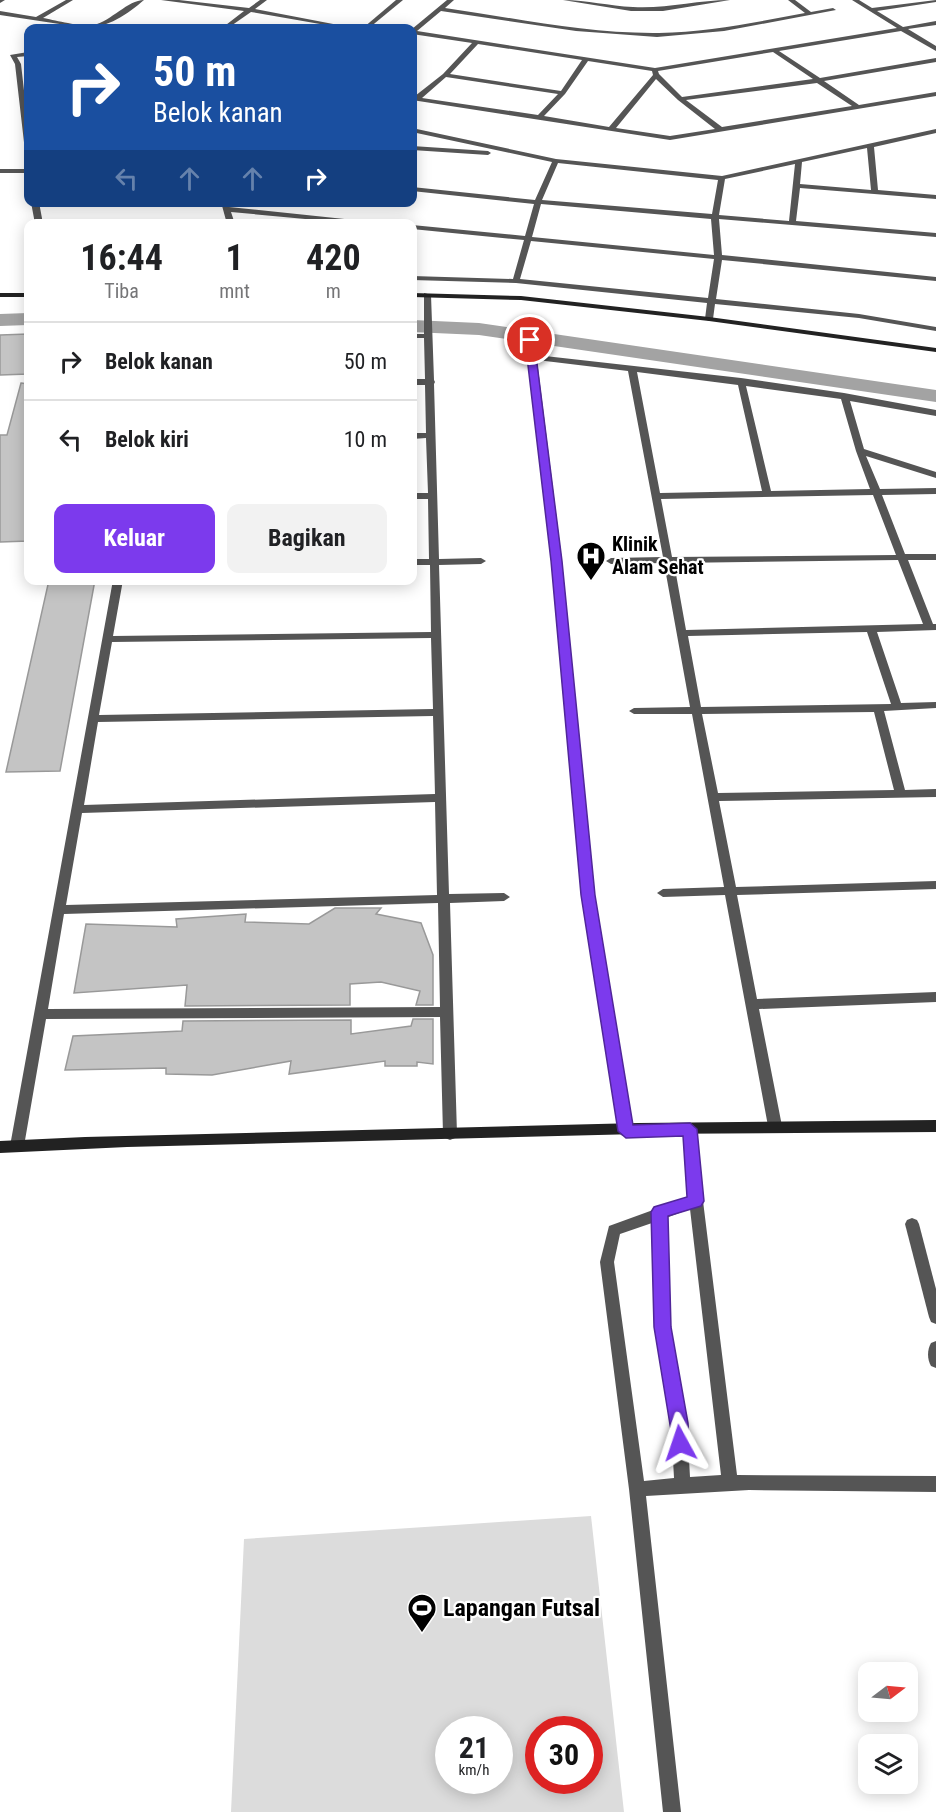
<!DOCTYPE html>
<html lang="id">
<style>
body{margin:0;font-family:"Roboto Condensed",sans-serif;background:#f2f2f2;color:#202124;height:100vh;display:flex;flex-direction:column;font-size:22px;white-space:nowrap}
*{box-sizing:border-box;margin:0}
p{font-size:20px;color:#757577}
.icon{flex:none;width:33px;height:33px;fill:none;stroke:currentColor;stroke-width:2;stroke-linecap:round;stroke-linejoin:round}
.map{position:relative;flex:1;overflow:hidden}
.details{position:absolute;left:24px;top:219px;width:393px;height:366px;display:flex;flex-direction:column;background:#fff;border-radius:12px;box-shadow:0 3px 15px #0003}
.details>*{flex:none}
.top-card{position:absolute;left:24px;top:24px;width:393px;height:183px;border-radius:12px;box-shadow:0 3px 15px #0003;background:#1a4fa0;color:#fff;overflow:hidden}
.needle{width:39px;rotate:74deg}
.fabs{position:absolute;left:858px;top:1662px;display:grid;gap:12px}
.fabs a{display:grid;place-items:center;width:60px;height:60px;border-radius:12px;background:#fff;box-shadow:0 3px 15px #0003;font-size:30px}
.speed{position:absolute;left:435px;top:1716px;display:flex;gap:12px;font-size:30px;font-weight:700;text-align:center}
.speed>*{display:grid;place-content:center;width:78px;height:78px;border-radius:50%;background:#fff;box-shadow:0 3px 15px #0003;line-height:1}
.speed small{font-size:15px;font-weight:400}
.speed .limit{border:9px solid #d22;background:#fff;color:#111}
.pin{position:absolute;display:grid;place-items:center;width:51px;height:51px;color:#fff;margin:-26px;border:3px solid #fff;border-radius:50%;box-shadow:0 2px 6px #0007}
.me{position:absolute;width:66px;margin:-33px;rotate:355deg;stroke-linejoin:round;filter:drop-shadow(0 0 4px #0008)}
.turn{display:flex;align-items:center;gap:21px;height:126px;padding:0 30px;font-size:27px}
.turn .icon{width:78px;height:78px;stroke-width:2.5}
.turn b{display:block;font-size:42px;line-height:51px}
.lanes{display:flex;align-items:center;height:57px;padding:0 30px;background:#0003;justify-content:center;gap:30px;direction:ltr}
.lanes .off{opacity:.35}
.eta{display:flex;justify-content:space-evenly;align-items:center;height:102px;text-align:center}
.eta b{font-size:36px;font-weight:700;line-height:42px}
.action{display:flex;gap:12px;margin-top:auto;padding:12px 30px}
.action a{flex:1;height:69px;border-radius:12px;background:#7c3aed;color:#fff;font-size:24px;font-weight:700;line-height:69px;text-align:center}
.action a+a{background:#f2f2f2;color:#202124}
ul{padding:0;list-style:none}
li{display:flex;align-items:center;gap:18px;height:78px;padding:0 30px;border-top:2px solid #e0e0e0}
li div{flex:1}
li b{display:block;font-size:22px}
li em{font-style:normal}
.map>svg:first-child{display:block}
.green{fill:#dcdcdc;fill-rule:evenodd}
.lines{fill:none;stroke-linecap:round;stroke-linejoin:round}
.canal{fill:#a3a3a3;fill-rule:evenodd}
.building{fill:#c4c4c4;stroke:#999;stroke-width:1.5}
.street{fill:#555;fill-rule:evenodd}
.secondary{fill:#222;fill-rule:evenodd}
.route{fill:#7c3aed;stroke:#51269a;stroke-width:1.5}
.labels{text-anchor:middle;dominant-baseline:central;stroke-width:4.5;stroke-linejoin:round;paint-order:stroke}
.poi-label{font-size:20px;font-weight:bold;fill:#000;stroke:#fff;text-anchor:start}
.near-poi-label{font-size:24px;font-weight:bold;fill:#000;stroke:#fff;text-anchor:start}
</style>
<div class="map">
<svg width="936" height="1812" viewBox="0 0 936 1812">
<rect width="100%" height="100%" fill="#fff"/>
<path class="green" d="M591,1516L624,1812H231L244,1539ZM448,1730H500V1780H448ZM538,1730H590V1780H538Z"/>
<g class="lines">
<g class="canal">
<path d="M28,313V325L0,326V314Z"/>
<path d="M412,320L479,323L936,390V402L479,335L412,332Z"/>
</g>
</g>
<g class="building">
<path d="M28,334V374L0,375V335Z"/>
<path d="M21,383L28,384V541L0,542V435H7Z"/>
<path d="M49,580H95L60,771L6,772Z"/>
<path d="M335,908H381L376,914L421,923L433,955V1005H416L420,991L381,982L350,984V1005L185,1006L187,985L74,993L86,924L177,927L176,919L246,914L245,922L309,924Z"/>
<path d="M413,1019H433V1064L417,1062V1066H385V1061L289,1074L291,1061L212,1075L166,1074V1068L65,1070L73,1036L182,1031L183,1021L351,1020V1034L411,1026Z"/>
</g>
<g class="lines">
<g class="street">
<path d="M0,0H5L0,3Z"/>
<path d="M66,0H73L43,18C54,20 86,28 94,25C111,21 128,0 144,0C128,14 107,28 86,28L0,15V11L36,17Z"/>
<path d="M161,0H179L249,8L260,0H267L255,9L354,28H343L251,12L228,28H222L244,11Z"/>
<path d="M396,0H403L369,28H363Z"/>
<path d="M447,0H454L445,8C516,18 587,34 659,33C709,32 757,22 805,13L788,0H795L811,12L833,8L836,10L724,31L657,37L576,31L441,11L417,31L655,68L897,28L852,0H859L872,8L936,0V2L877,11L903,27L936,21V25L908,29L936,46V51L901,31L779,51L820,78L936,58V62L824,81L859,105L936,92V96L670,140L412,100V96H415L443,74L472,43L412,34V29ZM478,44L582,60L561,91L450,74ZM773,52L813,79L682,97L659,74L658,71ZM588,61L652,71L653,75L609,127L544,116L565,94ZM446,77L558,94L538,115L422,98ZM656,79L678,100L715,129L670,136L616,128ZM817,83L852,106L722,127L686,100Z"/>
<path d="M563,0C587,0 609,6 633,7C665,9 697,0 730,0L663,11H631Z"/>
<path d="M28,52V56L17,57L21,64L28,126V153L25,151L15,64L10,55Z"/>
<path d="M412,128L556,159L722,176L936,129V133L874,147L878,190L936,195V199L800,188L796,221L936,233V237L719,219L722,255L936,277V281L722,260L716,299L859,314L936,327V331L859,318L715,304L713,319L709,321L705,319L707,303L516,283L412,280V276L513,279L524,240L412,229V225L525,236L534,204L412,191V187L535,200L552,162L412,132ZM867,148L871,190L800,184L802,162ZM558,163L718,180L712,214L542,200ZM795,164L789,221L719,215L725,179ZM541,204L711,219L714,255L532,237ZM531,241L714,259L708,298L520,279Z"/>
<path d="M412,146L488,151L491,153L488,155L412,150Z"/>
<rect x="0" y="169" width="28" height="4"/>
<path d="M31,202H39L43,224H35Z"/>
<path d="M221,202H228L229,207L392,224H359L231,212L235,224H227Z"/>
<path d="M424,293L431,295L434,380L435,382L434,384L439,559L481,558L486,561L481,564L439,565L449,894L504,893L510,897L504,901L450,903L457,1134L455,1138L450,1140L445,1138L443,1134L440,1017L46,1019L24,1146L22,1150L17,1152L12,1150L10,1146L113,580H123L113,636L431,632L430,565H412V559H429L428,499H412V493H428L426,438L412,439V433H426L425,385H412V379H425L424,338H412V334H424ZM431,638L433,709L99,715L112,642ZM433,716L435,794L84,805L98,722ZM435,802L437,895L66,905L82,813ZM438,903L440,1007L48,1009L64,914Z"/>
<path d="M527,338L534,340L536,355L741,378L844,393L936,410V416L850,401L864,449L936,472V478L866,456L880,489L936,488V494L882,495L905,554H936V560H908L933,624H936V630L877,632L901,703L936,702V708L884,711L905,790L936,789V797L719,801L736,887L936,881V889L737,895L757,999L936,992V1002L759,1009L782,1126L780,1130L775,1132L770,1130L768,1126L725,895L663,897L657,893L663,889L724,887L692,714H634L629,711L634,708L690,707L664,563L611,564L606,561L611,558L663,557L628,371L537,360L562,561L594,895L633,1131L631,1135L626,1137L621,1135L619,1131L582,895L552,561ZM637,372L738,385L762,491L660,493ZM746,386L841,399L856,451L870,489L771,491ZM873,495L896,555L672,557L661,499ZM898,560L923,624L686,630L674,563ZM867,632L891,704L701,707L688,636ZM874,712L894,790L718,793L702,714Z"/>
<path d="M690,1123L695,1125L697,1129L703,1201L737,1475L936,1476V1492L749,1490L646,1496L681,1812H663L629,1489L600,1262L609,1226L653,1210L659,1206L662,1207L689,1198L683,1129L685,1125ZM690,1209L721,1475L690,1477L687,1423L669,1327L666,1218ZM652,1223L655,1327L671,1423L674,1478L644,1481L614,1262L620,1234Z"/>
<path d="M912,1218L917,1220L919,1224L936,1289V1324L931,1322L929,1317L905,1224L907,1220Z"/>
<path d="M936,1341V1368L931,1366C927,1359 927,1350 931,1343Z"/>
</g>
<g class="secondary">
<rect x="0" y="293" width="28" height="4"/>
<path d="M412,293L521,296L709,317L936,348V352L709,321L521,300L412,297Z"/>
<path d="M936,1120V1132L638,1134L127,1147L0,1153V1141L85,1137L638,1123Z"/>
</g>
</g>
<path class="route" d="M530,337L534,340L562,561L595,895L633,1125L690,1123L697,1129L704,1201L701,1206L668,1216L671,1327L688,1423L689,1443L686,1449L680,1451L674,1449L654,1327L651,1212L654,1207L687,1197L683,1136L626,1138L618,1131L581,895L551,561L525,340Z"/>
<defs>
<g id="hospital-pin" transform="scale(1.5)"><path d="M0 17L-7.5 6A9.5 9.5 0 1 1 7.5 6Z" fill="#000" stroke="#fff"/><path d="M-5-5h3v3.5h4V-5h3V5h-3V1.5h-4V5h-3Z" fill="#fff"/></g>
<g id="stadium-pin" transform="scale(1.5)"><path d="M0 17L-7.5 6A9.5 9.5 0 1 1 7.5 6Z" fill="#000" stroke="#fff"/><path d="M0-5a6.5 5 0 1 0 0 10a6.5 5 0 1 0 0-10ZM-3.5-1.8h7v3.6h-7Z" fill="#fff"/></g>
</defs>
<g fill-rule="evenodd">
<use href="#hospital-pin" x="591" y="556"/>
<use href="#stadium-pin" x="422" y="1608"/>
</g>
<g class="labels">
<g class="poi-label">
<text x="612" y="544">Klinik<tspan x="612" dy="23">Alam Sehat</tspan></text>
</g>
<g class="near-poi-label">
<text x="443" y="1608">Lapangan Futsal</text>
</g>
</g>
</svg>
<div class="fabs">
<a><svg class="needle" viewBox="-14 -14 28 28"><path d="M0-13l5 13h-10z" fill="#e53935"/><path d="M0 13l5-13h-10z" fill="#757577"/></svg></a>
<a><svg class="icon" aria-label="layers" viewBox="0 0 24 24"><path d="M12 4l9 5-9 5-9-5zM3 14l9 5 9-5"/></svg></a>
</div>
<div class="speed"><div>21<small>km/h</small></div><div class="limit">30</div></div>
<div class="pin" style="left:530px;top:340px;background:#d93025"><svg class="icon" aria-label="arrive" viewBox="0 0 24 24"><path d="M6 21V4h12l-3 4 3 4H6"/></svg></div>
<svg class="me" style="left:680px;top:1443px" viewBox="-20 -20 40 40"><path d="M0-17L14 15 0 8-14 15z" fill="#7c3aed" stroke="#fff" stroke-width="4"/></svg>
<div class="top-card">
<div class="turn"><svg class="icon" aria-label="right" viewBox="0 0 24 24"><path d="M7 20v-9h11M14 6l5 5-5 5"/></svg><div><b>50 m</b>Belok kanan</div></div>
<div class="lanes"><svg class="icon off" aria-label="left" viewBox="0 0 24 24"><path d="M17 20v-9H6M10 6l-5 5 5 5"/></svg><svg class="icon off" aria-label="ahead" viewBox="0 0 24 24"><path d="M12 20V5M6 11l6-6 6 6"/></svg><svg class="icon off" aria-label="ahead" viewBox="0 0 24 24"><path d="M12 20V5M6 11l6-6 6 6"/></svg><svg class="icon" aria-label="right" viewBox="0 0 24 24"><path d="M7 20v-9h11M14 6l5 5-5 5"/></svg></div>
</div>
<section class="details">
<div class="eta">
<div><b>16:44</b><p>Tiba</p></div>
<div><b>1</b><p>mnt</p></div>
<div><b>420</b><p>m</p></div>
</div>
<ul>
<li><svg class="icon" aria-label="right" viewBox="0 0 24 24"><path d="M7 20v-9h11M14 6l5 5-5 5"/></svg><div><b>Belok kanan</b></div><em>50 m</em></li>
<li><svg class="icon" aria-label="left" viewBox="0 0 24 24"><path d="M17 20v-9H6M10 6l-5 5 5 5"/></svg><div><b>Belok kiri</b></div><em>10 m</em></li>
</ul>
<div class="action"><a>Keluar</a><a>Bagikan</a></div>
</section>
</div>
